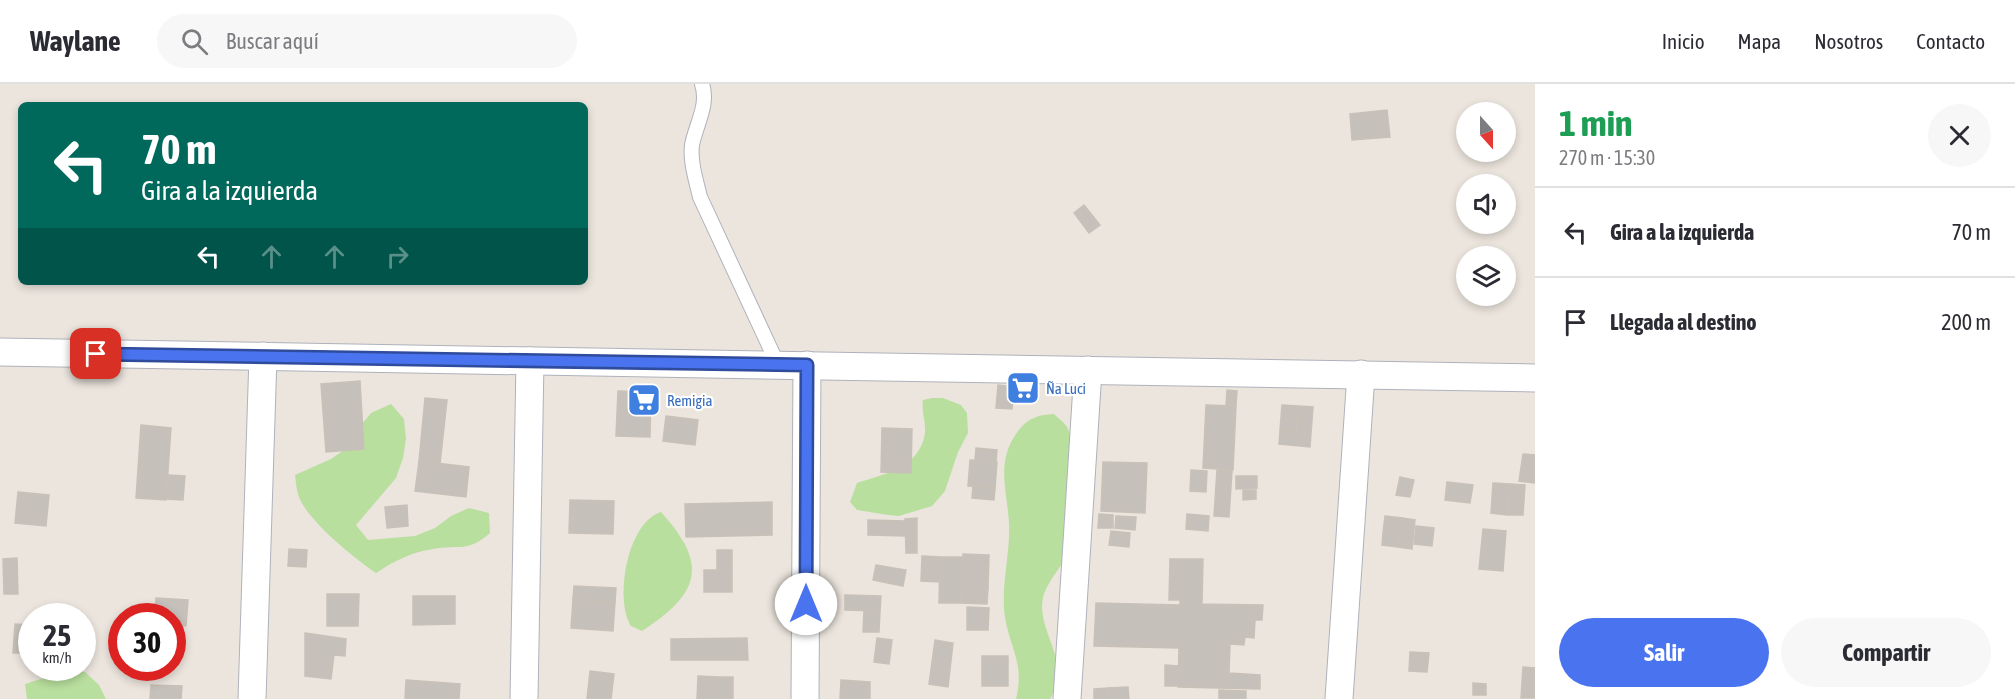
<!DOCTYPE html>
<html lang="es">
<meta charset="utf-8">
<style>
body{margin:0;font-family:"Asap Condensed",sans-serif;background:#f7f7f7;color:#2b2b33;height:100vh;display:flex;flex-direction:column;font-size:22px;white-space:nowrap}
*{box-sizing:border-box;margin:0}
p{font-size:20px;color:#7c7c81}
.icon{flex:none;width:33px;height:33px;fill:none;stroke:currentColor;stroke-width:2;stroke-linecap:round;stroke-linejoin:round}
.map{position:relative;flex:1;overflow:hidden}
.side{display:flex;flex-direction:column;background:#fff;width:480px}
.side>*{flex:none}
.banner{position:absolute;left:18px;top:18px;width:570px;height:183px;border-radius:9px;box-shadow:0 3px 9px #0003;background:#00695c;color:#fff;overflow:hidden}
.needle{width:39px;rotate:159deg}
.controls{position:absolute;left:1456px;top:18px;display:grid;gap:12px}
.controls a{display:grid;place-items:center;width:60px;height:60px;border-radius:50%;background:#fff;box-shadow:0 3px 9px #0003;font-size:30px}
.speed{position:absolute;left:18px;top:519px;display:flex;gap:12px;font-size:30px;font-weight:700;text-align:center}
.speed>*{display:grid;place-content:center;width:78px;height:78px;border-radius:50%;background:#fff;box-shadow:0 3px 9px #0003;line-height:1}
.speed small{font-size:15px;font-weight:400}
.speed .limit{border:9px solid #d22;background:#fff;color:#111}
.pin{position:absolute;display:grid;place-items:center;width:51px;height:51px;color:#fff;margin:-26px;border-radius:12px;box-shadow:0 3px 9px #0006}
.me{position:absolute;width:66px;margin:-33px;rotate:0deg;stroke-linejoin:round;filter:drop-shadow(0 0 4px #0008)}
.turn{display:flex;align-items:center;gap:21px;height:126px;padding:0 24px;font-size:27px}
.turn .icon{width:78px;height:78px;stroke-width:2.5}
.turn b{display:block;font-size:42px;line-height:51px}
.lanes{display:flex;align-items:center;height:57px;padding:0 24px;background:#0003;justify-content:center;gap:30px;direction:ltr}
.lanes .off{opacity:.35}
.round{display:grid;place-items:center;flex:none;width:63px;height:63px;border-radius:32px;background:#f7f7f7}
.head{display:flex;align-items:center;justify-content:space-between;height:102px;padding:0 24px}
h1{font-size:36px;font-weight:700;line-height:45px;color:#1e9e55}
.primary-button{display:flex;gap:12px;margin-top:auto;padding:12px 24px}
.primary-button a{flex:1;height:69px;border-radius:36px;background:#4973ef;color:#fff;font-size:24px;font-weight:700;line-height:69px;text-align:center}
.primary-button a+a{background:#f7f7f7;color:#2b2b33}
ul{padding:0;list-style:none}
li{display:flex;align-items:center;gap:18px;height:90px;padding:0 24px;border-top:2px solid #e1e1e2}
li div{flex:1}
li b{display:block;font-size:22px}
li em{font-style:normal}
header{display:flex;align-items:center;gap:36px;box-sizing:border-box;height:84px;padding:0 30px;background:#fff;border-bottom:2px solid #e1e1e2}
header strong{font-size:28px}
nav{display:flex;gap:33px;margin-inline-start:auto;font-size:21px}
.search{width:420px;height:54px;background:#f7f7f7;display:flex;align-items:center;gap:15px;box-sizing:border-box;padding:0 21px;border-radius:33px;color:#7c7c81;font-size:22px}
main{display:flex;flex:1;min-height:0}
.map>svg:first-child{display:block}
.green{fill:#b9df9e}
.building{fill:#c5c0ba;stroke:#c8c1b8;stroke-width:1.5}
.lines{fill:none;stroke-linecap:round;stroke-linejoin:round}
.service-casing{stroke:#afb2bb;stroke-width:16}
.minor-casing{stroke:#afb2bb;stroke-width:29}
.service{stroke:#fff;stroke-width:14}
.minor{stroke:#fff;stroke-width:27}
.route-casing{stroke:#2f4b9b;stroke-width:15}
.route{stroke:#4973ef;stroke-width:10}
.labels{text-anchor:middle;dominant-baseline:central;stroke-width:4.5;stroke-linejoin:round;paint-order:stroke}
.shop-label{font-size:15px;fill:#366cbe;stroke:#fff;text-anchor:start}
</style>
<header>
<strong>Waylane</strong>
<div class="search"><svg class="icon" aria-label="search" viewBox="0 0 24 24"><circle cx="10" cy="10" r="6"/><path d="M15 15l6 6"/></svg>Buscar aquí</div>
<nav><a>Inicio</a><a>Mapa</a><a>Nosotros</a><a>Contacto</a></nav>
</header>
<main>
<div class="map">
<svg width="1535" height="615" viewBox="0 0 1535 615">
<rect width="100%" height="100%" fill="#ece5de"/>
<g class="green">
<path d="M932,314H943L961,321L967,329L968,349L958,368L945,407L932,422L899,432L888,431L857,426L850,418L857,399C884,390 920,384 925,349C926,337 921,327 923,316Z"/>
<path d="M391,320L404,335L406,355L403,374L396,394L356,441L368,456L415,452L435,444L451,432L469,424L489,429L490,449C467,469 461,460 433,465C412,468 394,477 376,489C355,475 304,434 298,410C296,404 296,397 295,391L331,375L347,364L357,346L371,329Z"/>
<path d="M1054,330C1058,334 1064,338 1067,343C1076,356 1074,444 1070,461C1066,479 1050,493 1044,510C1033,545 1074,576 1050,615H1016C1024,582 1013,570 1006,539C1000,511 1008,480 1009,452C1011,415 993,383 1016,350C1027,334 1037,331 1054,330Z"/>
<path d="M661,428C709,481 700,509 642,547L631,542C614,516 627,438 661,428Z"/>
<path d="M66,587L85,588L99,601L106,615H27L25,600Z"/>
</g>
<g class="building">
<path d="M1387,26L1390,53L1352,56L1350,30Z"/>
<path d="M1084,121L1100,141L1089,149L1074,129Z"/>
<path d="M360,297L364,365L326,368L321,300Z"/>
<path d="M998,301L1014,303L1012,325L996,324Z"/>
<path d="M1227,306L1237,307L1236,321H1226Z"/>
<path d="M618,307L651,308L650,353L616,352Z"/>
<path d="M425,314L447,316L440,380L419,377Z"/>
<path d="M1206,321L1236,322L1233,386L1203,384Z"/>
<path d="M1282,321L1298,322L1296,348L1280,346Z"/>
<path d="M1299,322L1313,323L1310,363L1279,360L1280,347L1297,348Z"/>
<path d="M666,332L698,336L695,361L663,357Z"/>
<path d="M141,341L171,344L166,416L136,414Z"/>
<path d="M882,344L912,345L911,389L881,388Z"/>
<path d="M976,364L997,366L996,378L975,376Z"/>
<path d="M1523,370L1535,371V399L1519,397Z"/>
<path d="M970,376L997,378L995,404L968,402Z"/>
<path d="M419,377L469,383L466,413L415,407Z"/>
<path d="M1103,378L1147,379L1145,429L1101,427Z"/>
<path d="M1191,386L1207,387L1206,408L1190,407Z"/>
<path d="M1217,386L1232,387L1229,433L1214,432Z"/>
<path d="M168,391L185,392L183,416L166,415Z"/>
<path d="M1236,392H1257V404L1236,405Z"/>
<path d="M1400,393L1414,396L1410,413L1396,411Z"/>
<path d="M1447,398L1473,401L1470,419L1445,416Z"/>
<path d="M1493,399L1509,400L1507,431L1491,429Z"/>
<path d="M1510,400L1525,401L1523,431H1508Z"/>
<path d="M973,402L995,404L994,416L972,414Z"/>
<path d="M1243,406H1256V415L1243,416Z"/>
<path d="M18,408L49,411L46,442L15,439Z"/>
<path d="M570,416L614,417L613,450L569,449Z"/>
<path d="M772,418V451L686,453L685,420Z"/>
<path d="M407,421L408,442L387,444L385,423Z"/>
<path d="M1099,430L1113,431V444H1098Z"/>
<path d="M1187,430L1209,432L1208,447L1186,445Z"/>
<path d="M1116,432L1136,433L1135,446L1115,444Z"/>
<path d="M1385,432L1402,434L1400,451L1383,449Z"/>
<path d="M917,434V469H906L905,435Z"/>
<path d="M1402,434L1415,436L1412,465L1398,463Z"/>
<path d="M868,436L906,437L905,452L868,451Z"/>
<path d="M1416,442L1434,444L1432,462L1414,460Z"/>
<path d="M1483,445L1506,447L1503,487L1479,485Z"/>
<path d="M1111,447L1130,449L1129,463L1109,461Z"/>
<path d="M1383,449L1399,451L1398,463L1382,461Z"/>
<path d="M289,465L307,466L306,483L288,482Z"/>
<rect x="717" y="466" width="15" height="20"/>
<path d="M963,470L989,471L988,504H962Z"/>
<path d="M922,472L940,473V498L921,497Z"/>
<path d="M940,473H963L962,519H939Z"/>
<path d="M17,474L18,510H4L3,475Z"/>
<path d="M1170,475H1203L1202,520L1263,521L1262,536H1255L1254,554L1245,553L1244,561L1230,560L1229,589L1260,591V605L1178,603L1179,564L1094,562L1096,519L1180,521V516H1169Z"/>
<path d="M876,481L906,486L903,502L873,496Z"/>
<rect x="704" y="486" width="28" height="22"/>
<path d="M574,502L616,504L615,518L573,515Z"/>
<path d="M962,504H988L987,520L962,519Z"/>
<path d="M327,510H359L358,542H327Z"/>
<path d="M845,511L881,512L880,527L845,526Z"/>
<path d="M413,512H455V540L413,541Z"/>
<path d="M156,514L188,516L186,542L172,541V532H155Z"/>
<path d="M573,515L615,518L613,547L571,544Z"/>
<path d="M967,523L989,524L988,546H967Z"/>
<path d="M864,526L880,527L879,548H863Z"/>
<path d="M15,540L32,541V569H13Z"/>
<path d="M305,549L346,555L345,572L334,571L331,595L305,592Z"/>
<path d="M747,554L748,576H671V555Z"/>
<path d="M877,554L892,556L889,580L874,578Z"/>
<path d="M935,556L953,559L948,603L929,600Z"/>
<path d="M1410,568L1429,569L1427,588L1409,587Z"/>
<rect x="982" y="572" width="26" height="30"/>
<path d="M1165,581L1178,582L1177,602H1165Z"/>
<path d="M1523,583L1535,584V614H1521Z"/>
<path d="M590,587L614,590L611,615H587Z"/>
<path d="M698,592L717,593V615H697Z"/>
<rect x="717" y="593" width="16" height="22"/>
<path d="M406,596L460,600L459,615H405Z"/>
<path d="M841,596L870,598V615H840Z"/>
<path d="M1473,599L1486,600V611H1473Z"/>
<path d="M151,601L182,602L181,615H150Z"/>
<path d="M1128,603L1129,615H1109L1108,604Z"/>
<path d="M1108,604V615H1094V605Z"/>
<path d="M1219,606L1246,607V615H1219Z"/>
</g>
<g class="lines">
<g class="service-casing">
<path id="service" d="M702,0C709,21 696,40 692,61C690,78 696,96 700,113L778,281"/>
</g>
<g class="minor-casing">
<g id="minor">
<path d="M0,268L1535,294"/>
<path d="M252,615L263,272"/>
<path d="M524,615L530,277"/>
<path d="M805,615L807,281"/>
<path d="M1067,615L1088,286"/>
<path d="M1339,615L1361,290"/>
</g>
</g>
<use href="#service" class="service"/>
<use href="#minor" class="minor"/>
</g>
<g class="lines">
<g class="route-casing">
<path id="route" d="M96,270L807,281L806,520"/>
</g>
<use href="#route" class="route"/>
</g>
<defs>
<g id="supermarket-square" transform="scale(1.725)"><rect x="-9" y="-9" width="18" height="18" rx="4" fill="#3f7fe0" stroke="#fff"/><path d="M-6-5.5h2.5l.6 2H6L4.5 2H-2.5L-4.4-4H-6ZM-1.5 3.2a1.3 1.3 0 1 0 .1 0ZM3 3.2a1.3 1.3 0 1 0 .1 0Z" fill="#fff"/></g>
</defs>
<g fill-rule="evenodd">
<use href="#supermarket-square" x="1023" y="304"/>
<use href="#supermarket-square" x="644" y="316"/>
</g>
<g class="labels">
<g class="shop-label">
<text x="1046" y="304">Ña Luci</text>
<text x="667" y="316">Remigia</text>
</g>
</g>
</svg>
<div class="controls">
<a><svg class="needle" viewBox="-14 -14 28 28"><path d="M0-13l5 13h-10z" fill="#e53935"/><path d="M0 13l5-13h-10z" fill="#7c7c81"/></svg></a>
<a><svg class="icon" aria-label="sound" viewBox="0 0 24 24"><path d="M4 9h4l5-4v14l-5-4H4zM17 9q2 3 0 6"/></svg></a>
<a><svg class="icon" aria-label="layers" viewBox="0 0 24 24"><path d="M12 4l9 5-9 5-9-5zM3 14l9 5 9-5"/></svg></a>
</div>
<div class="speed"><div>25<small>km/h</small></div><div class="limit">30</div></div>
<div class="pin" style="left:96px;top:270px;background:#d93025"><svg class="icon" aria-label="arrive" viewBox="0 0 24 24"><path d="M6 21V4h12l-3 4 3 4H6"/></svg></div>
<svg class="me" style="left:806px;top:520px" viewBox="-20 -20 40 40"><circle r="19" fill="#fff"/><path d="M0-13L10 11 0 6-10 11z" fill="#4973ef"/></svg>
<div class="banner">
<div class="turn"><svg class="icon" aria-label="left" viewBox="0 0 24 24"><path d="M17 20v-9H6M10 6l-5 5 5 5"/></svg><div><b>70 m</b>Gira a la izquierda</div></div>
<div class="lanes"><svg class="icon" aria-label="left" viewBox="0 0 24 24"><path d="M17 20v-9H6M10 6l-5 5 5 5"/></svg><svg class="icon off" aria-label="ahead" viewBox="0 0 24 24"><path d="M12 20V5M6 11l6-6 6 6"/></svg><svg class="icon off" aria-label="ahead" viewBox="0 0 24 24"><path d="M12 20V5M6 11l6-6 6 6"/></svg><svg class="icon off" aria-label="right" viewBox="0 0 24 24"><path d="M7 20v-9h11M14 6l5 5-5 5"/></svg></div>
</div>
</div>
<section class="side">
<div class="head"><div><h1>1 min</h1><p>270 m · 15:30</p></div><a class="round"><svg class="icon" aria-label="close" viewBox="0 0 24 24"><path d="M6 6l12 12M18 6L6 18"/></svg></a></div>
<ul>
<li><svg class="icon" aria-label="left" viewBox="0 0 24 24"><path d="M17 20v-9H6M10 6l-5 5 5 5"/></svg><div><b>Gira a la izquierda</b></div><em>70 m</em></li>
<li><svg class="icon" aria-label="arrive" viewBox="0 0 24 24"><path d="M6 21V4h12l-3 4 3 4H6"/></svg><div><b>Llegada al destino</b></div><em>200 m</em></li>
</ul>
<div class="primary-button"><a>Salir</a><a>Compartir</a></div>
</section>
</main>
